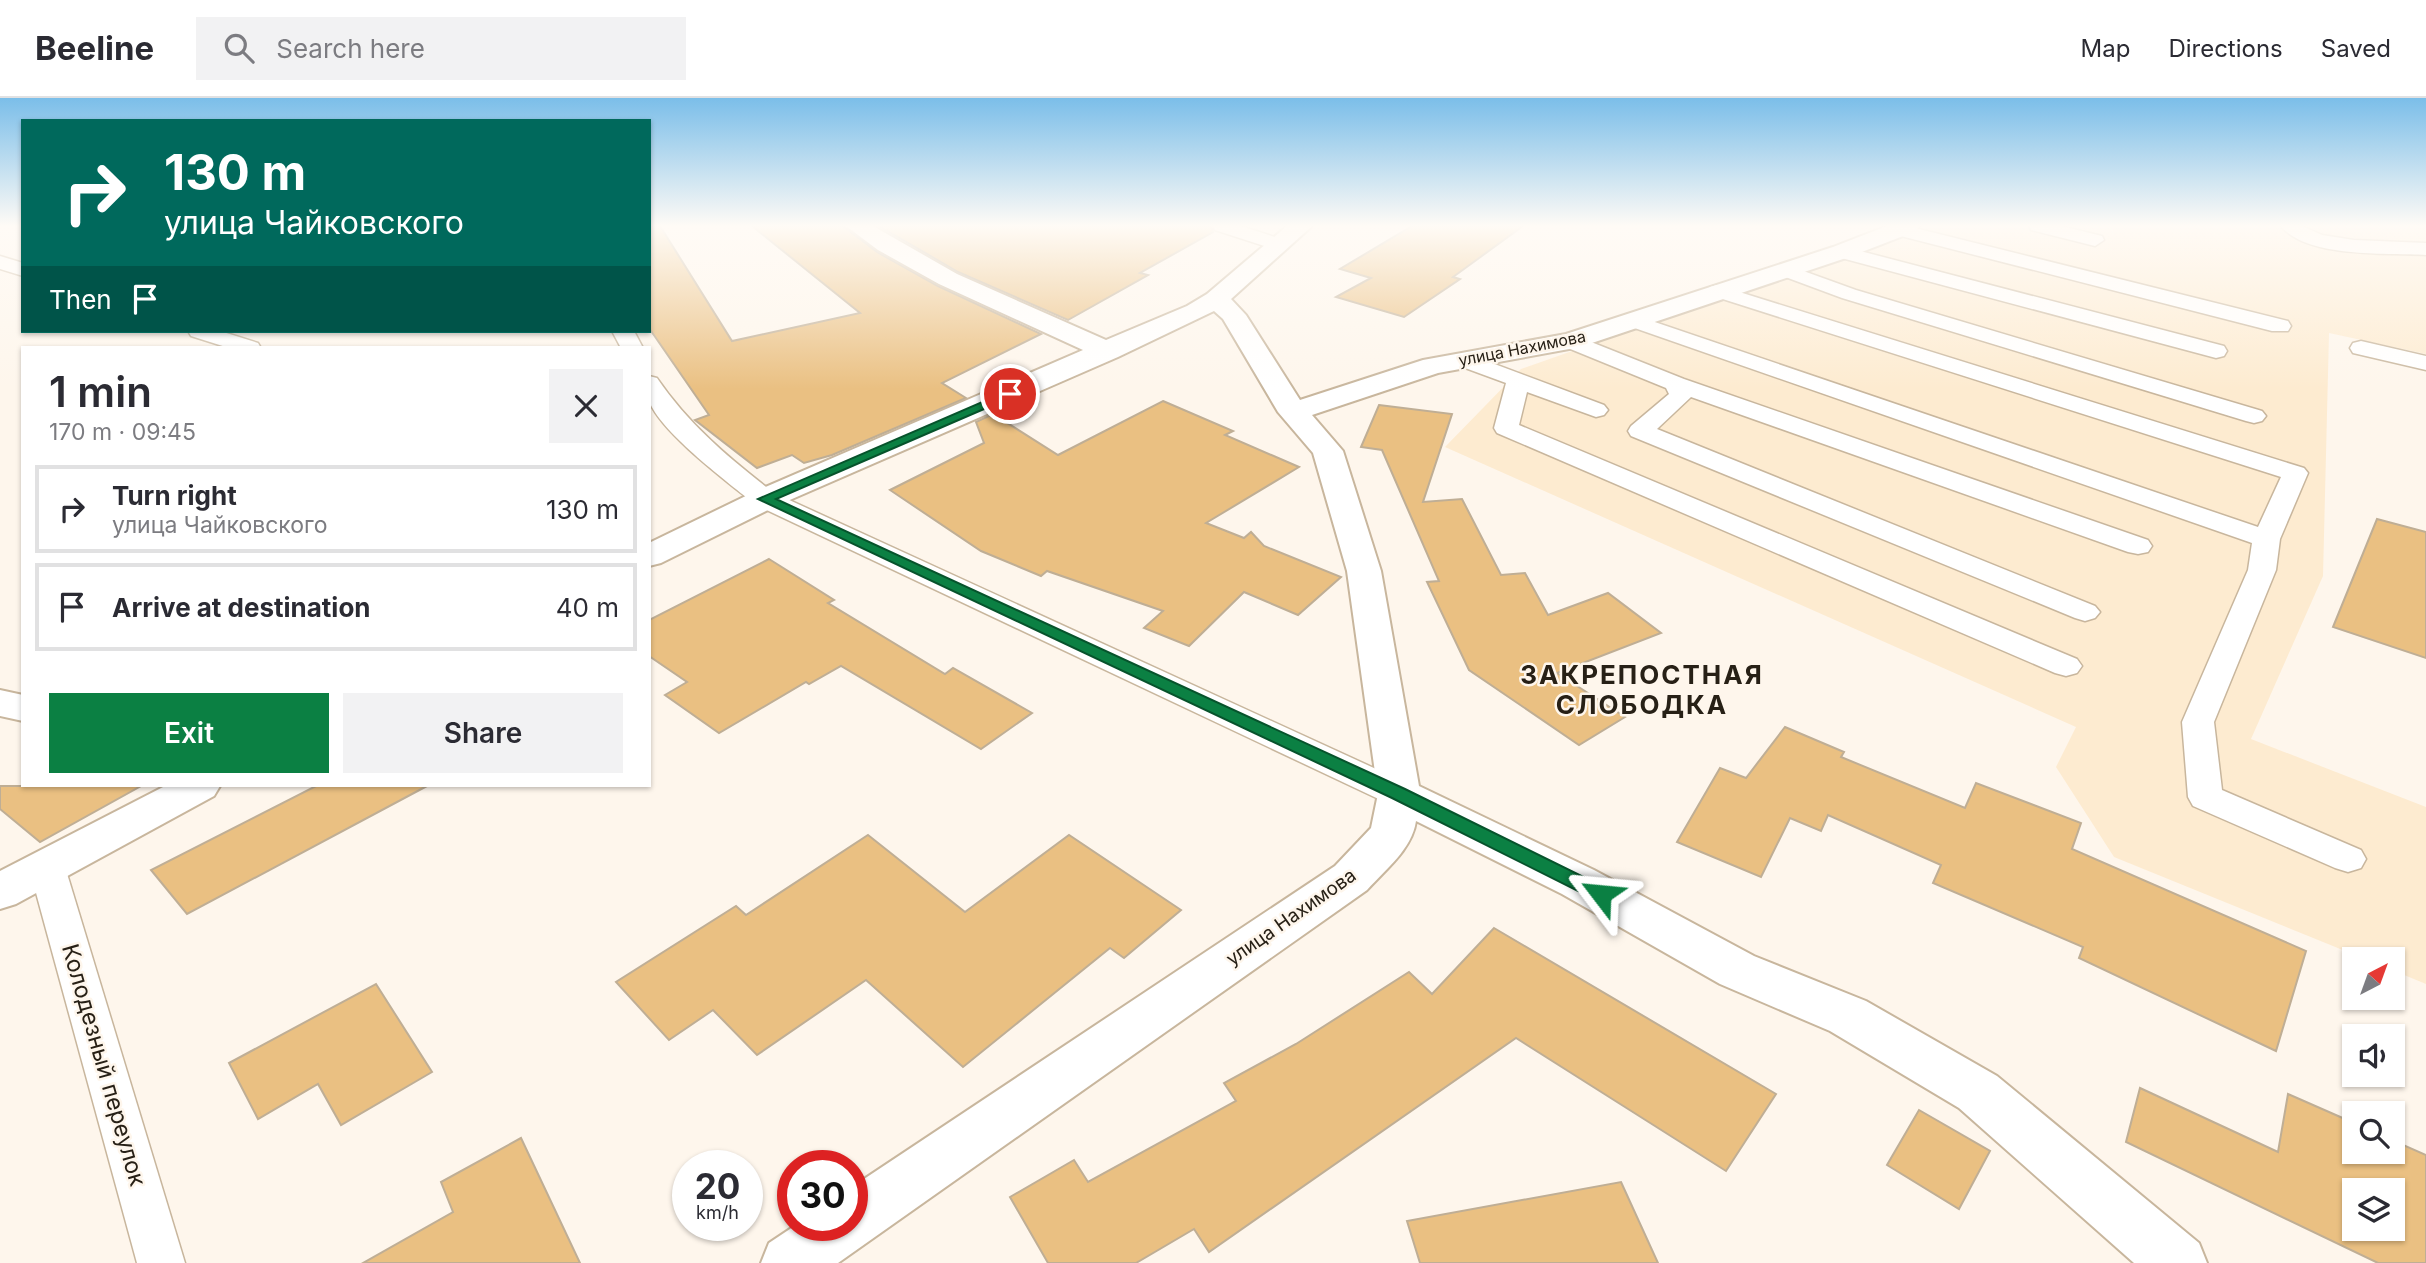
<!DOCTYPE html>
<meta charset="utf-8">
<style>
body{margin:0;font-family:Inter,sans-serif;background:#f2f2f3;color:#2b2b33;height:100vh;display:flex;flex-direction:column;font-size:26px;white-space:nowrap}
*{box-sizing:border-box;margin:0}
p{font-size:23px;color:#7c7c81}
.icon{flex:none;width:38px;height:38px;fill:none;stroke:currentColor;stroke-width:2;stroke-linecap:round;stroke-linejoin:round}
.map{position:relative;flex:1;overflow:hidden}
.sheet{position:absolute;left:21px;top:248px;width:630px;height:441px;display:flex;flex-direction:column;background:#fff;border-radius:0px;box-shadow:0 2px 5px #0004}
.sheet>*{flex:none}
.top-card{position:absolute;left:21px;top:21px;width:630px;height:214px;border-radius:0px;box-shadow:0 2px 5px #0004;background:#00695c;color:#fff;overflow:hidden}
.needle{width:46px;rotate:41deg}
.fabs{position:absolute;left:2342px;top:849px;display:grid;gap:14px}
.fabs a{display:grid;place-items:center;width:63px;height:63px;border-radius:0px;background:#fff;box-shadow:0 2px 5px #0004;font-size:35px}
.speed{position:absolute;left:672px;top:1052px;display:flex;gap:14px;font-size:35px;font-weight:700;text-align:center}
.speed>*{display:grid;place-content:center;width:91px;height:91px;border-radius:50%;background:#fff;box-shadow:0 2px 5px #0004;line-height:1}
.speed small{font-size:18px;font-weight:400}
.speed .limit{border:10px solid #d22;background:#fff;color:#111}
.pin{position:absolute;display:grid;place-items:center;width:60px;height:60px;color:#fff;margin:-30px;border:4px solid #fff;border-radius:50%;box-shadow:0 2px 7px #0007}
.me{position:absolute;width:77px;margin:-38px;rotate:299deg;stroke-linejoin:round;filter:drop-shadow(0 0 5px #0008)}
.turn{display:flex;align-items:center;gap:24px;height:147px;padding:0 28px;font-size:32px}
.turn .icon{width:91px;height:91px;stroke-width:2.5}
.turn b{display:block;font-size:49px;line-height:60px}
.then{display:flex;align-items:center;height:66px;padding:0 28px;background:#0003;gap:14px;font-size:26px}
.round{display:grid;place-items:center;flex:none;width:74px;height:74px;border-radius:0px;background:#f2f2f3}
.headline{display:flex;align-items:center;justify-content:space-between;height:119px;padding:0 28px}
h1{font-size:42px;font-weight:600;line-height:52px}
.button{display:flex;gap:14px;margin-top:auto;padding:14px 28px}
.button a{flex:1;height:80px;border-radius:0px;background:#0b8043;color:#fff;font-size:28px;font-weight:600;line-height:80px;text-align:center}
.button a+a{background:#f2f2f3;color:#2b2b33}
ul{padding:0;list-style:none}
li{display:flex;align-items:center;gap:21px;height:88px;margin:0 14px 10px;padding:0 14px;border:4px solid #e1e1e2;border-radius:0px}
li div{flex:1}
li b{display:block;font-size:26px}
li em{font-style:normal}
header{display:flex;align-items:center;gap:42px;box-sizing:border-box;height:98px;padding:0 35px;background:#fff;border-bottom:2px solid #e1e1e2}
header strong{font-size:33px}
nav{display:flex;gap:38px;margin-inline-start:auto;font-size:24px}
.search{width:490px;height:63px;background:#f2f2f3;display:flex;align-items:center;gap:18px;box-sizing:border-box;padding:0 24px;border-radius:0px;color:#7c7c81;font-size:26px}
.map>svg:first-child{display:block}
.built{fill:#fdebd0}
.building{fill:#eac082;stroke:#bfae95;stroke-width:2;fill-rule:evenodd}
.lines{fill:none;stroke-linecap:round;stroke-linejoin:round}
.lane-casing{stroke:#c8b69d;stroke-width:3}
.street-casing{stroke:#c8b69d;stroke-width:4}
.lane{fill:#fff;fill-rule:evenodd}
.street{fill:#fff;fill-rule:evenodd}
.route{fill:#0b8043;stroke:#07532c;stroke-width:2}
.labels{text-anchor:middle;dominant-baseline:central;stroke-width:5;stroke-linejoin:round;paint-order:stroke}
.far-street-label{font-size:16px;fill:#272016;stroke:#fef6ec}
.street-label{font-size:19px;fill:#272016;stroke:#fef6ec}
.near-street-label{font-size:23px;fill:#272016;stroke:#fef6ec}
.district-label{font-size:26px;font-weight:bold;letter-spacing:2px;fill:#272016;stroke:#fef6ec}
</style>
<header>
<strong>Beeline</strong>
<div class="search"><svg class="icon" aria-label="search" viewBox="0 0 24 24"><circle cx="10" cy="10" r="6"/><path d="M15 15l6 6"/></svg>Search here</div>
<nav><a>Map</a><a>Directions</a><a>Saved</a></nav>
</header>
<div class="map">
<svg width="2426" height="1165" viewBox="0 0 2426 1165">
<rect width="100%" height="100%" fill="#fef6ec"/>
<path class="built" d="M1927,128H2110L2113,139V128H2426V256L2329,235L2323,478L2251,641L2426,709V886L2392,872V861H2365L2114,759L2056,669L2076,629L1445,349L1521,271Z"/>
<g class="building">
<path d="M649,128H660L732,243L860,215L752,128H843L877,154L938,188L1041,236L942,285L966,300L832,357L804,365L792,357L757,370L695,322L709,317L649,230Z"/>
<path d="M879,128H1211L1213,134L1140,175L1148,177L1068,222L958,174Z"/>
<path d="M1412,128H1523L1453,179L1460,181L1404,219L1336,199L1371,180L1340,171Z"/>
<path d="M1163,303L1233,333L1225,337L1299,369L1206,425L1244,440L1251,434L1264,448L1341,479L1298,517L1244,494L1189,548L1144,530L1163,513L1047,473L1041,478L981,453L890,392L984,345L976,324L993,316L1058,357Z"/>
<path d="M1379,307L1452,316L1423,404L1462,401L1501,477L1525,475L1548,517L1608,495L1661,535L1557,575L1625,619L1579,647L1469,572L1427,484L1439,483L1382,352L1361,349Z"/>
<path d="M2377,421L2426,434V560L2333,529Z"/>
<path d="M769,461L834,502L828,505L945,576L953,570L1032,615L981,651L841,568L809,586L806,584L719,635L665,597L687,584L649,558V522Z"/>
<path d="M1785,629L1844,654L1841,659L1965,710L1976,685L2081,725L2072,751L2306,853L2276,953L2079,860L2083,849L1933,785L1941,767L1828,717L1821,733L1790,720L1761,779L1677,744L1720,670L1746,680Z"/>
<path d="M0,688H141L40,744L0,711Z"/>
<path d="M316,688H427L187,816L151,772Z"/>
<path d="M868,737L965,814L1069,737L1181,812L1124,860L1110,850L963,969L866,882L757,957L713,912L669,942L616,884L736,808L746,817Z"/>
<path d="M1494,830L1776,996L1726,1073L1516,940L1209,1154L1194,1131L1136,1165H1048L1010,1099L1074,1062L1088,1084L1236,1003L1224,985L1296,946L1409,874L1432,896Z"/>
<path d="M376,886L432,974L341,1027L318,986L258,1021L229,965Z"/>
<path d="M2140,990L2278,1054L2288,996L2354,1025V1054H2392V1042L2426,1057V1165H2378L2126,1044ZM2354,1092H2392V1130H2354Z"/>
<path d="M1919,1012L1990,1053L1959,1111L1887,1067Z"/>
<path d="M521,1040L580,1165H363L453,1114L441,1084Z"/>
<path d="M1621,1084L1658,1165H1420L1407,1123Z"/>
</g>
<g class="lines">
<g class="lane-casing">
<g id="lane">
<path d="M1213,128H1241L1287,143L1290,147L1280,153L1215,132Z"/>
<path d="M1893,128H1907L2288,223L2291,228L2288,233H2272L1893,136L1891,132Z"/>
<path d="M2029,128H2061L2102,138L2104,142L2095,148L2031,132Z"/>
<path d="M2281,128H2302L2322,137L2354,142L2426,145V157C2388,155 2306,160 2281,128Z"/>
<path d="M1841,148L2224,248L2227,253L2224,258L2216,260L1834,158L1831,154L1834,150Z"/>
<path d="M0,158L23,165V178L0,171Z"/>
<path d="M1784,166L1856,192L2262,313L2266,318L2262,323L2254,325L2246,323L1842,200L1777,176L1774,172L1777,168Z"/>
<path d="M1717,187L2304,370L2308,375L2280,441L2276,472L2214,624L2222,692L2361,752L2366,761L2361,770L2348,774L2335,770L2193,708L2188,699L2182,624L2248,472L2252,445L1626,227L1622,223L1626,219H1640L2258,429L2281,379L1710,197L1707,193L1710,189Z"/>
<path d="M188,233H220L258,245L261,250H229L191,238Z"/>
<path d="M612,233H634L643,250H621Z"/>
<path d="M1571,236L1684,281L2148,442L2152,448L2148,454L2138,456L2128,454L1691,299L1657,331L2095,508L2100,514L2095,520L2085,523L2075,520L1631,338L1628,333L1631,328L1669,296L1666,290L1563,248L1560,243L1563,238Z"/>
<path d="M2361,243L2426,258V272L2353,255L2350,250L2353,245Z"/>
<path d="M1465,255L1604,307L1608,312L1604,317L1596,319L1527,294L1519,327L2077,561L2082,568L2077,575L2066,578L2055,575L1497,335L1494,330L1506,285L1457,267L1454,262L1457,257Z"/>
<path d="M649,278L657,280C689,327 730,361 774,395L1411,687L1416,696L1411,705L1399,708L1387,705L756,407C729,385 663,336 650,305C647,298 649,286 649,278Z"/>
<path d="M47,755L60,759L65,769L185,1165H137L29,769L34,759Z"/>
</g>
</g>
<g class="street-casing">
<g id="street">
<path d="M846,128H873L957,176L1106,242L1187,208L1207,196L1287,128H1312L1231,201L1246,217L1300,302L1423,262L1566,236L1833,149L1887,128H1919L1916,133L1849,159L1580,249L1438,275L1312,317L1343,353L1381,473L1419,688L1594,772L1754,858L1866,903L1997,978L2199,1145L2207,1165H2134L1959,1010L1830,933L1720,886L1562,796L1416,723C1412,751 1386,771 1367,792L838,1165H761L769,1145L796,1127H852V1089L1335,768L1371,730L1378,696L1347,473L1313,355L1278,314L1223,221L1214,213L1118,259L776,408L661,465L649,468V445L754,394L1083,252L939,186L878,152Z"/>
<path d="M0,592L23,597V623L0,618Z"/>
<path d="M165,688H220L214,698L16,806L0,811V773Z"/>
</g>
</g>
<use href="#lane" class="lane"/>
<use href="#street" class="street"/>
</g>
<linearGradient id="sky" x2="0" y2="1"><stop stop-color="#7bbee9"/><stop offset="0.44" stop-color="#fffbf6"/><stop offset="1" stop-color="#fffbf6" stop-opacity="0"/></linearGradient>
<rect width="2426" height="291" fill="url(#sky)"/>
<path class="route" d="M1010,292L1014,293V298L776,401L1405,691L1608,791L1611,796L1608,801H1594L1392,700L758,401Z"/>
<g class="labels">
<g class="far-street-label">
<text transform="translate(1522 250) rotate(-11)">улица Нахимова</text>
</g>
<g class="street-label">
<text transform="translate(1291 819) rotate(-35)">улица Нахимова</text>
</g>
<g class="near-street-label">
<text transform="translate(104 967) rotate(74)">Колодезный переулок</text>
</g>
<g class="district-label">
<text x="1642" y="576">ЗАКРЕПОСТНАЯ<tspan x="1642" dy="30">СЛОБОДКА</tspan></text>
</g>
</g>
</svg>
<div class="fabs">
<a><svg class="needle" viewBox="-14 -14 28 28"><path d="M0-13l5 13h-10z" fill="#e53935"/><path d="M0 13l5-13h-10z" fill="#7c7c81"/></svg></a>
<a><svg class="icon" aria-label="sound" viewBox="0 0 24 24"><path d="M4 9h4l5-4v14l-5-4H4zM17 9q2 3 0 6"/></svg></a>
<a><svg class="icon" aria-label="search" viewBox="0 0 24 24"><circle cx="10" cy="10" r="6"/><path d="M15 15l6 6"/></svg></a>
<a><svg class="icon" aria-label="layers" viewBox="0 0 24 24"><path d="M12 4l9 5-9 5-9-5zM3 14l9 5 9-5"/></svg></a>
</div>
<div class="speed"><div>20<small>km/h</small></div><div class="limit">30</div></div>
<div class="pin" style="left:1010px;top:296px;background:#d93025"><svg class="icon" aria-label="arrive" viewBox="0 0 24 24"><path d="M6 21V4h12l-3 4 3 4H6"/></svg></div>
<svg class="me" style="left:1601px;top:796px" viewBox="-20 -20 40 40"><path d="M0-17L14 15 0 8-14 15z" fill="#0b8043" stroke="#fff" stroke-width="4"/></svg>
<div class="top-card">
<div class="turn"><svg class="icon" aria-label="right" viewBox="0 0 24 24"><path d="M7 20v-9h11M14 6l5 5-5 5"/></svg><div><b>130 m</b>улица Чайковского</div></div>
<div class="then">Then<svg class="icon" aria-label="arrive" viewBox="0 0 24 24"><path d="M6 21V4h12l-3 4 3 4H6"/></svg></div>
</div>
<section class="sheet">
<div class="headline"><div><h1>1 min</h1><p>170 m · 09:45</p></div><a class="round"><svg class="icon" aria-label="close" viewBox="0 0 24 24"><path d="M6 6l12 12M18 6L6 18"/></svg></a></div>
<ul>
<li><svg class="icon" aria-label="right" viewBox="0 0 24 24"><path d="M7 20v-9h11M14 6l5 5-5 5"/></svg><div><b>Turn right</b><p>улица Чайковского</p></div><em>130 m</em></li>
<li><svg class="icon" aria-label="arrive" viewBox="0 0 24 24"><path d="M6 21V4h12l-3 4 3 4H6"/></svg><div><b>Arrive at destination</b></div><em>40 m</em></li>
</ul>
<div class="button"><a>Exit</a><a>Share</a></div>
</section>
</div>
